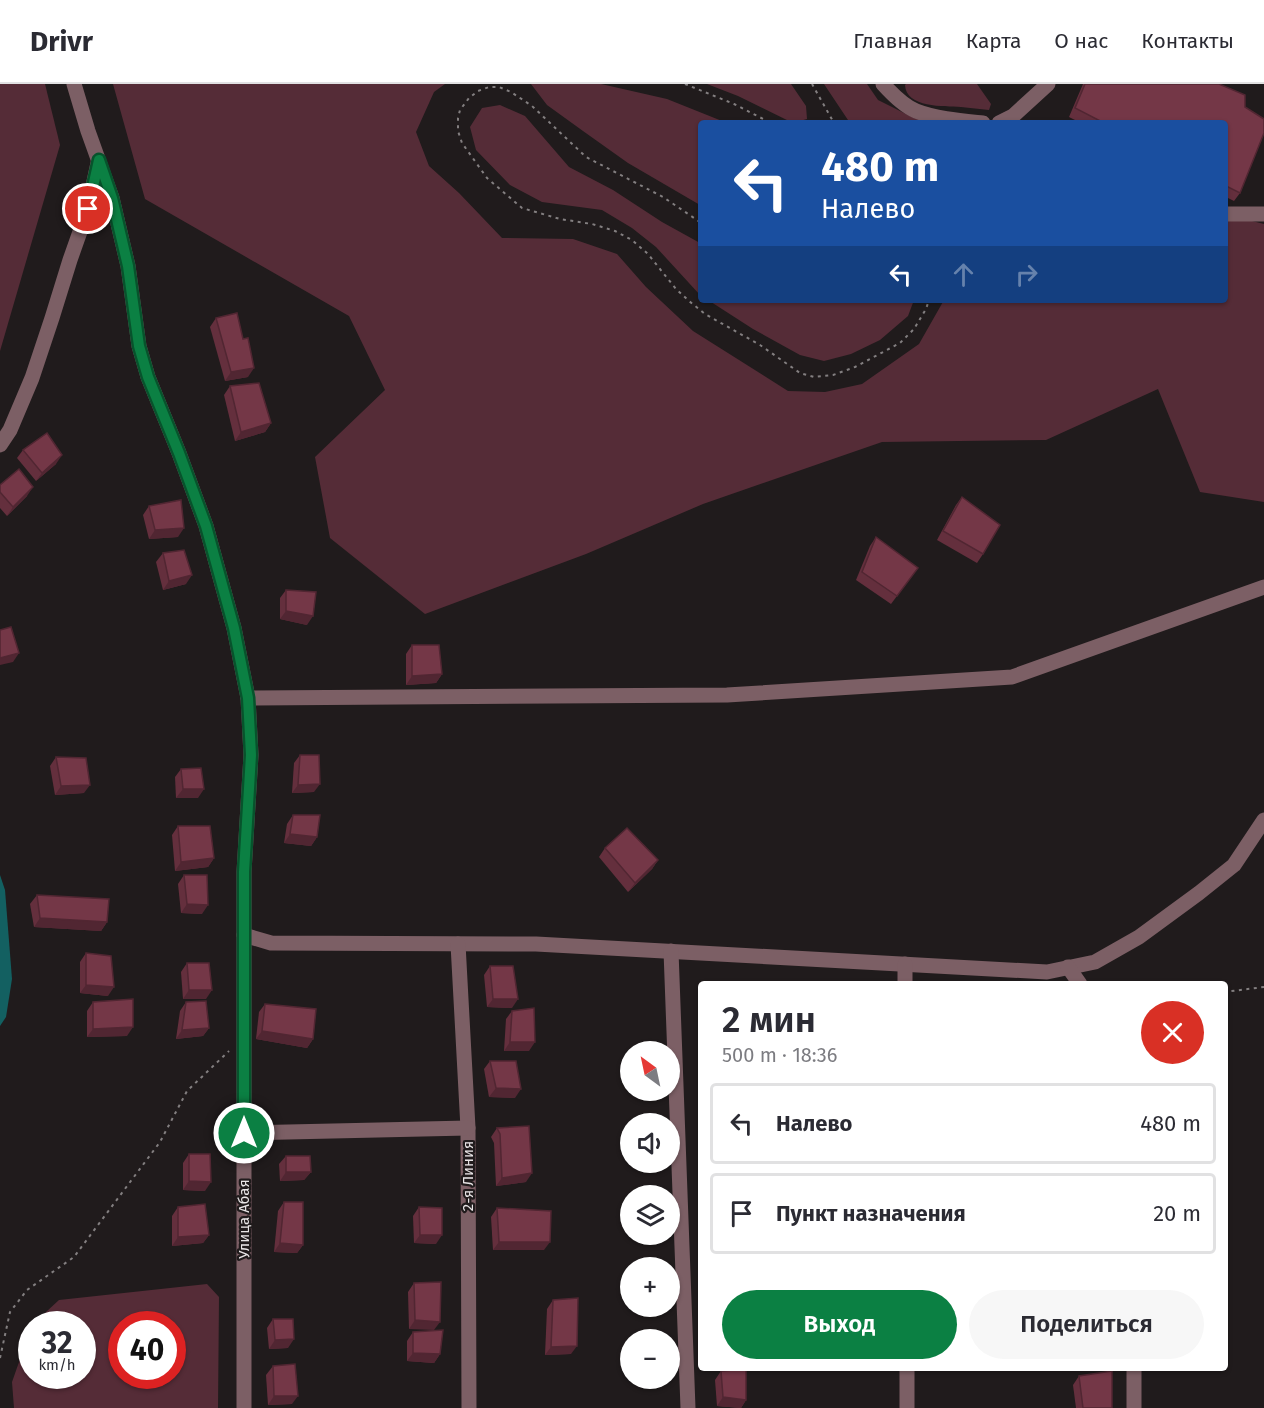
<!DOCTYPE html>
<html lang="ru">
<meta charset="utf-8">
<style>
body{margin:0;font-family:"Fira Sans",sans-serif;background:#f7f7f7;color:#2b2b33;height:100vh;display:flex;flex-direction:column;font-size:22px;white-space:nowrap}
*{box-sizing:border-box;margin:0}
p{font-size:20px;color:#7c7c81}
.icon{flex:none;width:33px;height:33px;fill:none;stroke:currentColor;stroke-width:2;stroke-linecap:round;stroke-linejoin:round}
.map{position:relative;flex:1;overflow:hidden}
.side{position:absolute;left:698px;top:897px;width:530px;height:390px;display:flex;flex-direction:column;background:#fff;border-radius:6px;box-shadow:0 2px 4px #0004}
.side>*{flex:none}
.guide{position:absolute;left:698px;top:36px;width:530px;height:183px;border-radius:6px;box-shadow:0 2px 4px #0004;background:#1a4fa0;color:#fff;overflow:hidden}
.needle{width:39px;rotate:327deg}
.tools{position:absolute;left:620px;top:957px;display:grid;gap:12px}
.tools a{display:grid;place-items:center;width:60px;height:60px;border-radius:50%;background:#fff;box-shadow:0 2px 4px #0004;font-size:30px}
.speed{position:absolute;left:18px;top:1227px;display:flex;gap:12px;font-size:30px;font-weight:700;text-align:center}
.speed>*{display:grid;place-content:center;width:78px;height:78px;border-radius:50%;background:#fff;box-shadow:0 2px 4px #0004;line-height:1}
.speed small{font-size:15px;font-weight:400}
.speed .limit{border:9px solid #d22;background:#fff;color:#111}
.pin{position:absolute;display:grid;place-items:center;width:51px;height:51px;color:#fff;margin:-26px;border:3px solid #fff;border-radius:50%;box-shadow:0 2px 6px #0007}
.me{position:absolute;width:66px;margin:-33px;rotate:0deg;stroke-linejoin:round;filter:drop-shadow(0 0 4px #0008)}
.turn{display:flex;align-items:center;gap:21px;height:126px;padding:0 24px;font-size:27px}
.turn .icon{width:78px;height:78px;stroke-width:2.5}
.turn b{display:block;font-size:42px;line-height:51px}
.lanes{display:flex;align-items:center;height:57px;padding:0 24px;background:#0003;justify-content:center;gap:30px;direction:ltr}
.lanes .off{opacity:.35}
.round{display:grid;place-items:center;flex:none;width:63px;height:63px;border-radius:32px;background:#f7f7f7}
.summary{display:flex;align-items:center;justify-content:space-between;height:102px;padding:0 24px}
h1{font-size:36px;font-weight:600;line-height:45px}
.button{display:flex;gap:12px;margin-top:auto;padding:12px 24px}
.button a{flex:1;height:69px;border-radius:36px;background:#0b8043;color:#fff;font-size:24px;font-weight:600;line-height:69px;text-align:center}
.button a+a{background:#f7f7f7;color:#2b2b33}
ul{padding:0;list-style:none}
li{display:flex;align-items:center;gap:18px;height:81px;margin:0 12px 9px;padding:0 12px;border:3px solid #e1e1e2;border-radius:6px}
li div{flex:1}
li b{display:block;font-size:22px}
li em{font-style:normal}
header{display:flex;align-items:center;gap:36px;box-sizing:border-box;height:84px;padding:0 30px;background:#fff;border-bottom:2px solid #e1e1e2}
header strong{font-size:28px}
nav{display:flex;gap:33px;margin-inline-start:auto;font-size:21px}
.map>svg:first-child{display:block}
.green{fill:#552c37;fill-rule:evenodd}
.water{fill:#136061}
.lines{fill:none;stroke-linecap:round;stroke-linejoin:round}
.path{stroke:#837f80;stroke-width:2;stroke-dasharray:3 4.5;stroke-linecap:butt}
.minor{stroke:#7c5f65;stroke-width:15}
.wall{fill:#642f3d}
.shaded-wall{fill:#512632}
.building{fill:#743747;stroke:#512632;stroke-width:1.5}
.route-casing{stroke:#07532c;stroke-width:15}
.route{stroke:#0b8043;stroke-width:10}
.labels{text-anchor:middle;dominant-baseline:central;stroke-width:4.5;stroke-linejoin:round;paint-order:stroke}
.street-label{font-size:15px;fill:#e8e5e6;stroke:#201b1c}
</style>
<header>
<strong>Drivr</strong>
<nav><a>Главная</a><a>Карта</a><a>О нас</a><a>Контакты</a></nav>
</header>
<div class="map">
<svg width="1264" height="1324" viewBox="0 0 1264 1324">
<rect width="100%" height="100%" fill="#201b1c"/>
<g class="green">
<path d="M0,0H45L60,61L0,267Z"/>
<path d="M113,0H445L434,8L416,48L429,82L459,109L502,154L573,155L617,170L646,203L693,247L788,307L825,308L862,300L919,260L944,216H1224V130L1264,140V418L1200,408L1158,305L1046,356L882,358L703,420L586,470L425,530L330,454L315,373L385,306L349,232L145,115Z"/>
<path d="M531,0H601L667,15L727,39H700V121L628,79L583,47L547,21Z"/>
<path d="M707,0H791L806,22L807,35L793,39L738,12Z"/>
<path d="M824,0H867L878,16L914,34L939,39H850Z"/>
<path d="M906,0H977L991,20L989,26C980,25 970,24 961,23C944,22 906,24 905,1Z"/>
<path d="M500,21L525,32L569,83L613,106L662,138L700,159V211L656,163L632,144L602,126L542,118L510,101L476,66L470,43L482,24Z"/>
<path d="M708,216H914L908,232L880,256L851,270L824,277L800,271L753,245Z"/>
<path d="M207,1200L219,1213L218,1324H14L12,1298L31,1244L32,1292H82V1240H33L59,1216ZM172,1240V1292H122V1240Z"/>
</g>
<path class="water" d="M0,791L5,806L12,895L6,933L0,942Z"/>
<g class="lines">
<g class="path">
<path d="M685,0L734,20L771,39"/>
<path d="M812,0L834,39"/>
<path d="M700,138L663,113L586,73L532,22L511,8L499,3H489L478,7L469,14L460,26L458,34V47L462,59L487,94L522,124L560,135L592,140L615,147L632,156L648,170L676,205L689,217L705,230L760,261L800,289L814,293L833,291L855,283L900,259L914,245L926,225L929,216"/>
<path d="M1224,908L1264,903"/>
<path d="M0,1274L10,1228L27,1206L74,1173L160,1058L187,1007L229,967"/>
</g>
<g class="minor">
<path d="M74,0L88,47L112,114L128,182L139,262L148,293L179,369L206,442L234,544L248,614L251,671L244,788V1324"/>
<path d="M883,0C892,10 904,22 916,27C936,35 963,37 983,39"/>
<path d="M999,39L1013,32L1048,0"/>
<path d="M1224,130H1264"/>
<path d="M0,361L10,346L32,294L52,234L70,176L88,125L98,79"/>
<path d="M248,614L727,611L1012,593L1264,503"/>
<path d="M244,851L271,859L536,860L1047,888L1095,878L1139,853L1199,809L1234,781L1264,736"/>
<path d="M458,860L468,1044L469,1324"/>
<path d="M671,867L688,1324"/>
<path d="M905,880V900"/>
<path d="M1068,883L1080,900"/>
<path d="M244,1049L468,1044"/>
<path d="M907,1284V1324"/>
<path d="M1134,1284V1324"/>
</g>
</g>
<g class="wall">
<path d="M1083,0H1219L1240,109L1234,117L1224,112V39H1081L1069,33Z"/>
<path d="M216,234L243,255L248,293L225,297L210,243Z"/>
<path d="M230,302L271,339L265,348L235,357L224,311Z"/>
<path d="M23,366L56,380L36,397L17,374Z"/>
<path d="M0,401L27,412L7,432L0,424Z"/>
<path d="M962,413L983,470L977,479L937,456L956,421Z"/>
<path d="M149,422L178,453L149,455L143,431Z"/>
<path d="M876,453L918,484L891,520L856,496L870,462Z"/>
<path d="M163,469L186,500L163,506L156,478Z"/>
<path d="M286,506L307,541L280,535V514Z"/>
<path d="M412,561L442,590L436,599L406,601V570Z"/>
<path d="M300,671L314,708L292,709L294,679Z"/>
<path d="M56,673L84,709L55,711L50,682Z"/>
<path d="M181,685L198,714H176L175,693Z"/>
<path d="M293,731L317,753L311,762L284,759L287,740Z"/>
<path d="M178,742L214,774L208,783L175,787L172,751Z"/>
<path d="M605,764L658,776L652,785L628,808L599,773Z"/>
<path d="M184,791L202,830L181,829L178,800Z"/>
<path d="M37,811L107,838L101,847L34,843L30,820Z"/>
<path d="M86,869L108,912L80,909V878Z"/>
<path d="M187,879L206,915H183L181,888Z"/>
<path d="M490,882L512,924L487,923L484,891Z"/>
<path d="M93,918L127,952L87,953V927Z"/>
<path d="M186,918L209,944L203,952L176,955L180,927Z"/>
<path d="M265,920L313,955L307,964L256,955L259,928Z"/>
<path d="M512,927L529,967H504L506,935Z"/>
<path d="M490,977L515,1014L489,1013L484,985Z"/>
<path d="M497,1044L526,1098L496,1102L494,1059L491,1053Z"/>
<path d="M189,1070L205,1107L183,1106V1079Z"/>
<path d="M286,1072L311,1088L304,1096L280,1097L279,1080Z"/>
<path d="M284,1118L303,1161L297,1169L274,1168L278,1127Z"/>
<path d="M178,1123L209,1151L203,1159L172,1162V1132Z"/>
<path d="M419,1123L436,1160L414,1159L413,1132Z"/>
<path d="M497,1124L544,1166H493L491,1133Z"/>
<path d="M414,1199L440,1238L409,1245L408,1208Z"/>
<path d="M553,1216L571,1270L545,1271L547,1225Z"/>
<path d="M273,1235L288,1264L269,1265L267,1244Z"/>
<path d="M413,1248L440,1270L434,1279L407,1277V1257Z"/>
<path d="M273,1282L292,1320L268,1321L266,1291Z"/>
<path d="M721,1287L746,1316L741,1324L717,1322L715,1296Z"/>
<path d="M1079,1292L1112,1324H1076L1073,1301Z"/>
</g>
<g class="shaded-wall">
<path d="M254,284L248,293L225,297L231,288Z"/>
<path d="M271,339L265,348L235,357L241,348Z"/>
<path d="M62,371L56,380L36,397L42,389Z"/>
<path d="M33,403L27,412L7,432L13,423Z"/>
<path d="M184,444L178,453L149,455L155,446Z"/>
<path d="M192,491L186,500L163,506L169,497Z"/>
<path d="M286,527L313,532L307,541L280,535Z"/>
<path d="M19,569L13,578L0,581V574Z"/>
<path d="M442,590L436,599L406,601L412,592Z"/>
<path d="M320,700L314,708L292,709L298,701Z"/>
<path d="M90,701L84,709L55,711L61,702Z"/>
<path d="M183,705H204L198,714H176Z"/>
<path d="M290,750L317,753L311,762L284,759Z"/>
<path d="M214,774L208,783L175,787L181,778Z"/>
<path d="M658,776L652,785L628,808L635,799Z"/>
<path d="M187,820L208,821L202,830L181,829Z"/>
<path d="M40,834L107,838L101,847L34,843Z"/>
<path d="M86,901L114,903L108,912L80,909Z"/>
<path d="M189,906H212L206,915H183Z"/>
<path d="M493,915H518L512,924L487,923Z"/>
<path d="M133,943L127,952L87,953L93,945Z"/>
<path d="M209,944L203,952L176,955L182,946Z"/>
<path d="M262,947L313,955L307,964L256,955Z"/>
<path d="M510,958H535L529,967H504Z"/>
<path d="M496,1004L521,1005L515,1014L489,1013Z"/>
<path d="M286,1088H311L304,1096L280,1097Z"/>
<path d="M532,1089L526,1098L496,1102L502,1094Z"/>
<path d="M189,1097L211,1098L205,1107L183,1106Z"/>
<path d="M209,1151L203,1159L172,1162L178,1153Z"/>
<path d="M420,1151H442L436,1160L414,1159Z"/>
<path d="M499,1158H550L544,1166H493Z"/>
<path d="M280,1159L303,1161L297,1169L274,1168Z"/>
<path d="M415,1236L440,1238L434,1246L409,1245Z"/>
<path d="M294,1255L288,1264L269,1265L275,1256Z"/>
<path d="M577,1262L571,1270L545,1271L551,1263Z"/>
<path d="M413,1269L440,1270L434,1279L407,1277Z"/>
<path d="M274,1312H298L292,1320L268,1321Z"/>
<path d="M723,1313L746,1316L741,1324L717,1322Z"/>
</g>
<g class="building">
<path d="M1085,0H1219L1245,11V23L1264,35V49L1240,109L1224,101V39H1104L1075,24Z"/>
<path d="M237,229L243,255L248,254L254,284L231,288L216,234Z"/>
<path d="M259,299L271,339L241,348L230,302Z"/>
<path d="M47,349L62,371L42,389L23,366Z"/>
<path d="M19,385L33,403L13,423L0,408V401Z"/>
<path d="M962,413L1000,441L983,470L943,447Z"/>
<path d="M181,416L184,444L155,446L149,422Z"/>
<path d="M876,453L918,484L897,512L862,488Z"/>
<path d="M184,466L192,491L169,497L163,469Z"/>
<path d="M286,506L316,508L313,532L286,527Z"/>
<path d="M11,543L19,569L0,574V546Z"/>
<path d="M412,561H439L442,590L412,592Z"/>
<path d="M300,671H319L320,700L298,701Z"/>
<path d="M56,673L86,674L90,701L61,702Z"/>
<path d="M201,684L204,705H183L181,685Z"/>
<path d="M293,731H320L317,753L290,750Z"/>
<path d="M178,742H210L214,774L181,778Z"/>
<path d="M627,744L658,776L635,799L605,764Z"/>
<path d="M184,791H207L208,821L187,820Z"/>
<path d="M37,811L109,815L107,838L40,834Z"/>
<path d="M86,869L111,872L114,903L86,901Z"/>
<path d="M187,879H209L212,906H189Z"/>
<path d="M490,882H513L518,915H493Z"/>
<path d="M133,915V943L93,945V918Z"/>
<path d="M206,917L209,944L182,946L186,918Z"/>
<path d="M265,920L316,925L313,955L262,947Z"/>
<path d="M534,924L535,958H510L512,927Z"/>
<path d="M490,977H516L521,1005L496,1004Z"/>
<path d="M529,1042L532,1089L502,1094L500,1050L497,1044Z"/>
<path d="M189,1070H210L211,1098L189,1097Z"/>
<path d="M286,1072H310L311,1088H286Z"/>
<path d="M284,1118H303V1161L280,1159Z"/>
<path d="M205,1120L209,1151L178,1153V1123Z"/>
<path d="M419,1123L442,1124V1151H420Z"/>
<path d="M497,1124L551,1127L550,1158H499Z"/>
<path d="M441,1198L440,1238L415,1236L414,1199Z"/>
<path d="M578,1214L577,1262L551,1263L553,1216Z"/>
<path d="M273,1235H293L294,1255L275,1256Z"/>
<path d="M443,1246L440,1270L413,1269V1248Z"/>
<path d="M295,1280L298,1312H274L273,1282Z"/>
<path d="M746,1285V1316L723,1313L721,1287Z"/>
<path d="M1112,1287V1324H1083L1079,1292Z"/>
</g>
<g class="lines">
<g class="route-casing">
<path id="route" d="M88,125L99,76L112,114L128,182L139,262L148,293L179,369L206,442L234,544L248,614L251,671L244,788V1049"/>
</g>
<use href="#route" class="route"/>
</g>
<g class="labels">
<g class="street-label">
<text transform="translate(468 1092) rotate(-90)">2-я Линия</text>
<text transform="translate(244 1135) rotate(-90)">Улица Абая</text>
</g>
</g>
</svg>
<div class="tools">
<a><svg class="needle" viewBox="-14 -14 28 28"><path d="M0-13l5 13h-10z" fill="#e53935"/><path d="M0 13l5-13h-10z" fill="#7c7c81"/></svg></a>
<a><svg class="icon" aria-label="sound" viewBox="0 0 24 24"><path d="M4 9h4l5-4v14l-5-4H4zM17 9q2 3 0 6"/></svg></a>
<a><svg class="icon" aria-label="layers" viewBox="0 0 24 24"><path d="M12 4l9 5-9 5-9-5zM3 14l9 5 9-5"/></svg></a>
<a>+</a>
<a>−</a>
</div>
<div class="speed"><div>32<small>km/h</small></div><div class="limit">40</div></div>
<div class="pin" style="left:88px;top:125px;background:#d93025"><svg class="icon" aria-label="arrive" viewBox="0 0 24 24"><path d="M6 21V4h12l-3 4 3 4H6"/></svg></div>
<svg class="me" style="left:244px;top:1049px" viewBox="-20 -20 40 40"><circle r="17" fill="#0b8043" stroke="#fff" stroke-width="3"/><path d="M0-11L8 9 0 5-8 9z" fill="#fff"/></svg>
<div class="guide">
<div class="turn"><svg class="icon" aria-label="left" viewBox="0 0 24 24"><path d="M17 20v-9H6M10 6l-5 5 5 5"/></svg><div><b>480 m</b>Налево</div></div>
<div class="lanes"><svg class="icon" aria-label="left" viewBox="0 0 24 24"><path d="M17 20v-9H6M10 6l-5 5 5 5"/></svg><svg class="icon off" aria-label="ahead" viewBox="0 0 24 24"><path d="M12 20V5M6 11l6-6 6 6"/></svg><svg class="icon off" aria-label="right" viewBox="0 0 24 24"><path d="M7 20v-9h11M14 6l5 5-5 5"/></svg></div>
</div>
<section class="side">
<div class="summary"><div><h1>2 мин</h1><p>500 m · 18:36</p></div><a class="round" style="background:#d93025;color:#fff"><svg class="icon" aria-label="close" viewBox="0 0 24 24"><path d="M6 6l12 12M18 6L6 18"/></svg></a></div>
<ul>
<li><svg class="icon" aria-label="left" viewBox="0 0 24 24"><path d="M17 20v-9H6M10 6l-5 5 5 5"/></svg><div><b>Налево</b></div><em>480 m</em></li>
<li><svg class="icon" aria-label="arrive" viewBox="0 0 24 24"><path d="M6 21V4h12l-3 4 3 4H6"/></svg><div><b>Пункт назначения</b></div><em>20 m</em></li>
</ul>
<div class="button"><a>Выход</a><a>Поделиться</a></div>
</section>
</div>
